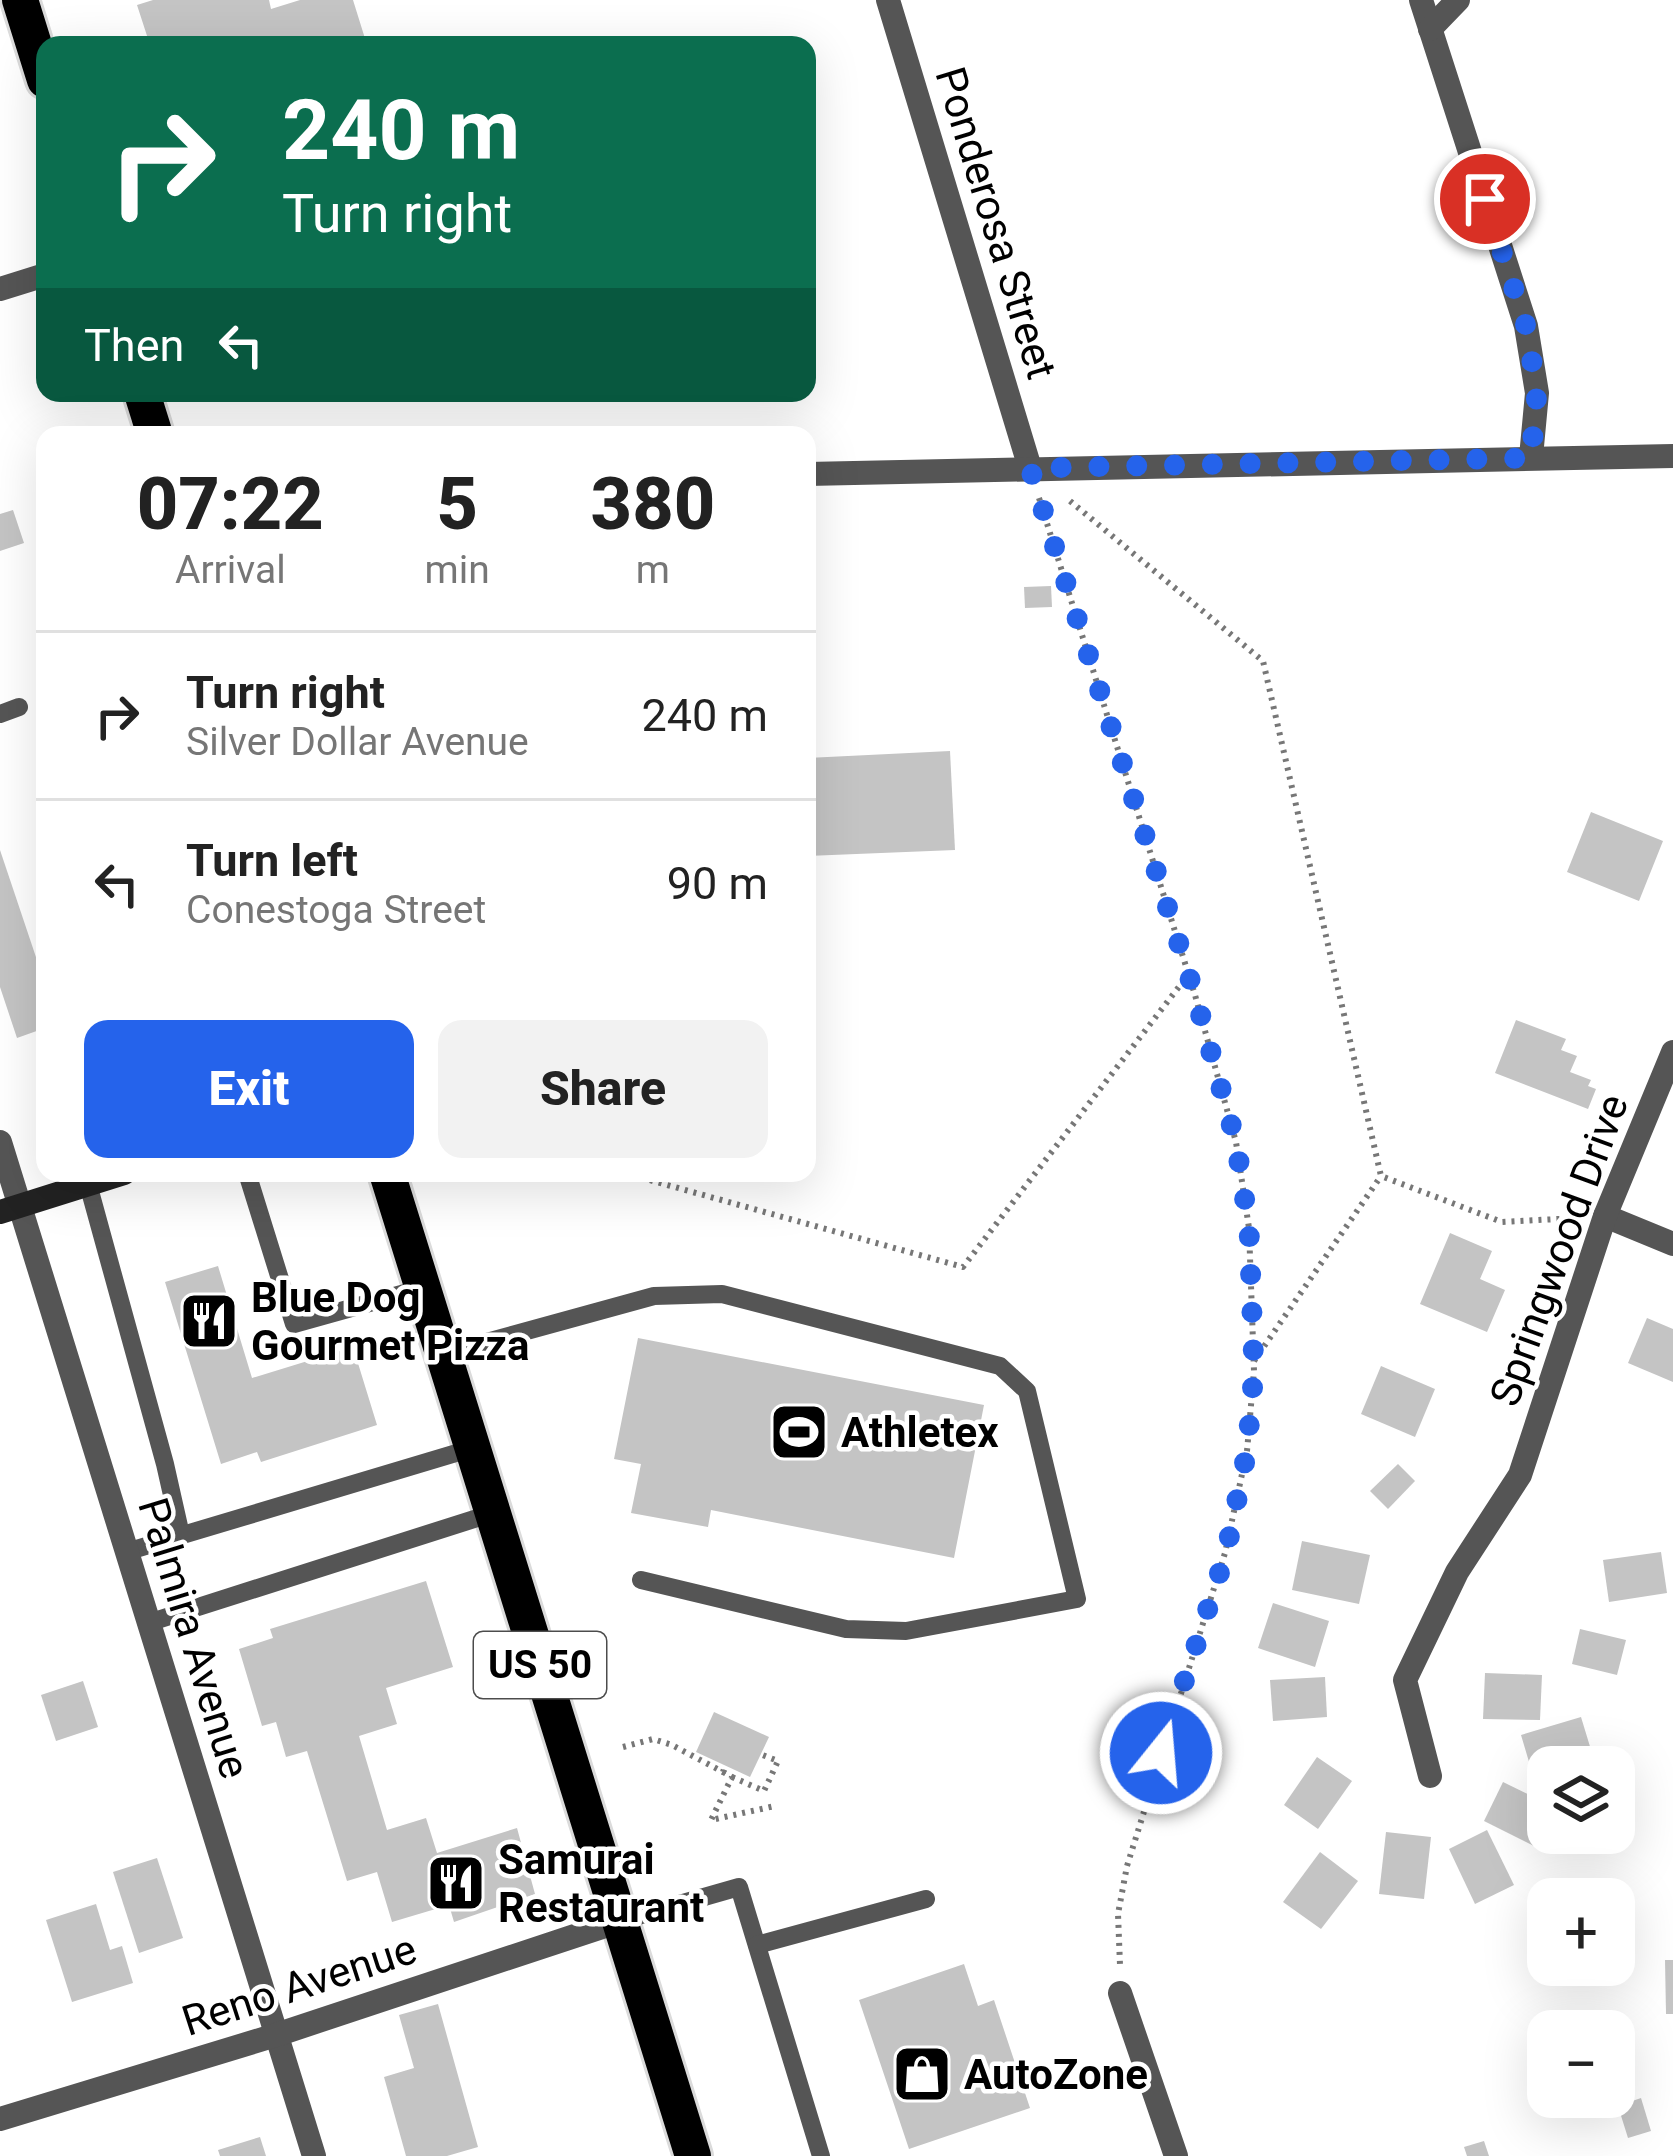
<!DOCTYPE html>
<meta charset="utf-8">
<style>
body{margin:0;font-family:Roboto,sans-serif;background:#f2f2f2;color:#222;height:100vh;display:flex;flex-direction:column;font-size:45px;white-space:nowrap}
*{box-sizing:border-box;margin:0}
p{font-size:39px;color:#767676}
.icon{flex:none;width:66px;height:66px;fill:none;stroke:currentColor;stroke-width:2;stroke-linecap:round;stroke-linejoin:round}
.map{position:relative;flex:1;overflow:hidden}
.drawer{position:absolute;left:36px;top:426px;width:780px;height:756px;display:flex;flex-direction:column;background:#fff;border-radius:24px;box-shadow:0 12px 48px #0002}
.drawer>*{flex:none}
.hud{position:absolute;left:36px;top:36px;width:780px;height:366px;border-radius:24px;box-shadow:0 12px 48px #0002;background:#0b6e4f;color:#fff;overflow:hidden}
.buttons{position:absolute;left:1527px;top:1746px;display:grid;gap:24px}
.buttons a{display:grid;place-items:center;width:108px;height:108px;border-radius:24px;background:#fff;box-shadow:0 12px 48px #0002;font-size:60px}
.pin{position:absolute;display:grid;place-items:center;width:102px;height:102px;color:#fff;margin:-51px;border:6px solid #fff;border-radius:50%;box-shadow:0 3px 12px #0007}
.me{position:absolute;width:132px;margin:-66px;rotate:17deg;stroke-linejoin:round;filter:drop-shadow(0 0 9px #0008)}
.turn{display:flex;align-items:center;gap:42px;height:252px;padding:0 48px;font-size:54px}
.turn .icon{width:156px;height:156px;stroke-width:2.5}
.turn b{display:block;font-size:84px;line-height:102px}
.then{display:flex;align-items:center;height:114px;padding:0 48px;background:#0003;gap:24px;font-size:45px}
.eta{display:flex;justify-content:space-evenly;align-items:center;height:204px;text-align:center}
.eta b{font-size:72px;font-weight:800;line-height:84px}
.primary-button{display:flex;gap:24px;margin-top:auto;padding:24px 48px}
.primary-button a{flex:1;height:138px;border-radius:24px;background:#2563eb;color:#fff;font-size:48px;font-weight:800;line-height:138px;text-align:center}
.primary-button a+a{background:#f2f2f2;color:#222}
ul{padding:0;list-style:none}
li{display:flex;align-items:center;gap:36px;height:168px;padding:0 48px;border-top:3px solid #e0e0e0}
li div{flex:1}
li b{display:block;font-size:45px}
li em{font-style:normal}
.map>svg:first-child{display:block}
.building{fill:#c4c4c4}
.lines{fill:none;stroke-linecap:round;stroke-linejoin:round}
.highway-casing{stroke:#dbdbdb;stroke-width:42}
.path{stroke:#777;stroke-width:6;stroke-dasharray:3 6;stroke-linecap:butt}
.lane{stroke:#555;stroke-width:18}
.street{stroke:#555;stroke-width:24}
.secondary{stroke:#222;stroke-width:24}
.highway{stroke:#000;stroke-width:36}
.route{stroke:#2563eb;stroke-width:21;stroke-dasharray:0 37.8}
.labels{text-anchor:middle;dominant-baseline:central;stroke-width:9;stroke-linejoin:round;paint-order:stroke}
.shield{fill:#fff;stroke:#4c4c4c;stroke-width:3}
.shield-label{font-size:39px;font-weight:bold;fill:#000}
.street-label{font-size:42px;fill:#000;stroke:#fff}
.poi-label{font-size:42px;font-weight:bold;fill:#000;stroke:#fff;text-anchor:start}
</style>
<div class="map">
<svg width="1673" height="2156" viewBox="0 0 1673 2156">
<rect width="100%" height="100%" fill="#fff"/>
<g class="building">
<path d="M153,0H269L271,9L300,0H353L367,45H180L179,41L164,45H150L137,5Z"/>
<path d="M13,510L24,543L0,551V514Z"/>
<path d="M1051,586L1052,607L1025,608L1024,587Z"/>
<path d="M950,751L955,850L807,856V758Z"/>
<path d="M1591,812L1663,841L1639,901L1567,872Z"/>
<path d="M0,850L45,984V1028L17,1038L0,987Z"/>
<path d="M1516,1020L1566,1039L1561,1050L1577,1056L1570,1072L1591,1080L1588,1086L1596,1089L1588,1109L1495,1073Z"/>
<path d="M1450,1233L1492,1251L1480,1279L1505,1290L1487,1332L1420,1304Z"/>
<path d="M218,1266L252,1378L353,1347L377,1425L261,1462L257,1452L221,1464L165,1282Z"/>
<path d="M1647,1318L1673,1329V1382L1628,1363Z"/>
<path d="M638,1338L984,1405L954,1558L711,1510L708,1527L631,1513L641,1464L614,1459Z"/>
<path d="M1381,1366L1435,1389L1415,1437L1361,1414Z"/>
<path d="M1398,1464L1415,1481L1388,1509L1370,1491Z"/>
<path d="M1302,1541L1370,1555L1359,1604L1292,1590Z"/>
<path d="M1661,1552L1667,1593L1609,1602L1603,1560Z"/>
<path d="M426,1581L453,1667L386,1688L397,1724L359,1736L387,1830L426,1818L437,1853L517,1828L535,1894L454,1922L449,1905L392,1922L377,1872L347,1881L307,1751L286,1757L276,1722L262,1726L239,1649L273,1638L270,1629Z"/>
<path d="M1273,1603L1329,1621L1315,1667L1258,1648Z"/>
<path d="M1580,1629L1626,1640L1617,1675L1572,1664Z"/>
<path d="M1485,1673L1542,1675L1540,1720L1483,1719Z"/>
<path d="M1325,1677L1327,1717L1273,1721L1270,1680Z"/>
<path d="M83,1681L98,1727L56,1741L41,1695Z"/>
<path d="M714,1712L769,1737L750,1777L696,1752Z"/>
<path d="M1581,1717L1595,1763L1583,1767H1548V1778L1535,1782L1521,1735Z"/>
<path d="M1317,1757L1352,1781L1318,1829L1284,1805Z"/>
<path d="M1503,1782L1548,1804V1828L1538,1848L1484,1821Z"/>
<path d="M1487,1830L1514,1885L1475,1904L1449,1849Z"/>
<path d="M1386,1832L1431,1837L1424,1899L1379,1894Z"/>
<path d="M1320,1852L1358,1881L1321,1929L1283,1902Z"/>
<path d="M157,1858L183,1938L139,1953L113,1872Z"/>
<path d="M96,1904L110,1950L122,1946L133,1983L72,2002L46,1920Z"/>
<path d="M1665,1960H1673V2014H1666Z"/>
<path d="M964,1964L978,2006L994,2000L1030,2108L909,2149L859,2000Z"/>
<path d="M438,2004L478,2147L447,2156H406L384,2077L414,2068L399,2015Z"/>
<path d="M1641,2098L1651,2131L1628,2138L1618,2106Z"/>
<path d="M260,2137L266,2156H220L218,2150Z"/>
<path d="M1484,2141L1489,2156H1467L1464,2147Z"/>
</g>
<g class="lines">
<g class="highway-casing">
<g id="highway">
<path d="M20,0L45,80"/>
<path d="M142,393L155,435"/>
<path d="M387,1173L693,2156"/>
</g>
</g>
<g class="path">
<path d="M1039,498L1195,995L1236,1142L1249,1228L1254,1371L1247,1451L1225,1553L1127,1866L1118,1914L1120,1965"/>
<path d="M1070,501L1263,661L1381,1176L1502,1222L1576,1218"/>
<path d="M624,1173L963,1267L1188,975"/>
<path d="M1254,1361L1381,1176"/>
<path d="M623,1747L653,1739L672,1745L723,1772L725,1766"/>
<path d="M723,1772L732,1777L711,1820L775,1806"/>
<path d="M732,1777L764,1791L778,1761L760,1754"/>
</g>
<g class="lane">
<path d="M0,714L19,707"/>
<path d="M247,1173L294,1324L423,1288"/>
<path d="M88,1184L165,1464L181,1535"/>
<path d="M443,1354L654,1296L722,1294L1000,1366L1027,1391L1077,1599L906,1631L846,1629L641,1580"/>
<path d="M126,1552L473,1448"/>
<path d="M148,1623L493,1513"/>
<path d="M620,1921L739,1887L821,2156"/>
<path d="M757,1945L926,1899"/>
</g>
<g class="street">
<path d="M888,0L1030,468"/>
<path d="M1421,0L1526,326L1537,393L1531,457"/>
<path d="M1430,29L1458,0"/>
<path d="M0,289L45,275"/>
<path d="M807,474L1673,456"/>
<path d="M0,1142L314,2156"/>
<path d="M1605,1216L1673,1244"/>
<path d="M1430,1776L1405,1680L1457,1572L1520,1475L1605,1216L1673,1052"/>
<path d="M1120,1993L1176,2156"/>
<path d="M0,2119L276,2035L620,1921"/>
</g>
<path class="secondary" d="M0,1212L124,1173"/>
<use href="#highway" class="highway"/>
</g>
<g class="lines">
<path class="route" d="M1161,1753L1226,1553L1247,1451L1254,1371L1249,1228L1236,1142L1195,995L1030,468L1531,458L1537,392L1526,326L1485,199"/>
</g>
<defs>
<g id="restaurant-square" transform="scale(3)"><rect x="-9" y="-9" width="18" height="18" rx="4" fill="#000" stroke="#fff"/><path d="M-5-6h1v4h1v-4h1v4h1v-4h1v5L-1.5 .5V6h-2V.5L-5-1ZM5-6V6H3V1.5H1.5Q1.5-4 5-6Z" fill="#fff"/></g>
<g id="stadium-square" transform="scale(3)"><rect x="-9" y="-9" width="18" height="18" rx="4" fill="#000" stroke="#fff"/><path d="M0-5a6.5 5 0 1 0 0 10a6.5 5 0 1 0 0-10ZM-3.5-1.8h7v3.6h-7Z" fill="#fff"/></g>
<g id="shop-square" transform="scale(3)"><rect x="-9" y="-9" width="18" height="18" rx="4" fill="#000" stroke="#fff"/><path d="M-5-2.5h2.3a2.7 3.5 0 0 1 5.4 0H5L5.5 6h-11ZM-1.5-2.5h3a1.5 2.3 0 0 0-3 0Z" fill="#fff"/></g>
</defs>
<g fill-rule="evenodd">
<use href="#restaurant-square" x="209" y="1321"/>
<use href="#stadium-square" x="799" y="1432"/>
<use href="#restaurant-square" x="456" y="1883"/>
<use href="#shop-square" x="922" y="2074"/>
</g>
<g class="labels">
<rect class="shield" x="474" y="1632" width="132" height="66" rx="9"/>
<g class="shield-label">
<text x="540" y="1665">US 50</text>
</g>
<g class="street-label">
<text transform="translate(996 223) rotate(73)">Ponderosa Street</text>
<text transform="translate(1559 1250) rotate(-70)">Springwood Drive</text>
<text transform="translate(194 1638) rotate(73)">Palmira Avenue</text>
<text transform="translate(299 1985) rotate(-18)">Reno Avenue</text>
</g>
<g class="poi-label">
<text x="251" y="1297">Blue Dog<tspan x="251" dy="48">Gourmet Pizza</tspan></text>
<text x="841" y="1432">Athletex</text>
<text x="498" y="1859">Samurai<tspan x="498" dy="48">Restaurant</tspan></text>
<text x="964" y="2074">AutoZone</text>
</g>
</g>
</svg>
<div class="buttons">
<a><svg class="icon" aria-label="layers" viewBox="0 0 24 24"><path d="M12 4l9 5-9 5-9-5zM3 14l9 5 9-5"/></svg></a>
<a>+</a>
<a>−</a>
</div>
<div class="pin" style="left:1485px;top:199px;background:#d93025"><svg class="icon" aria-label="arrive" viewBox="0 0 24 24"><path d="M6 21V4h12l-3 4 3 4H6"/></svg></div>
<svg class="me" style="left:1161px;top:1753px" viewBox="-20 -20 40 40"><circle r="17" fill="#2563eb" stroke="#fff" stroke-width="3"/><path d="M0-11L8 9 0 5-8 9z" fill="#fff"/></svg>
<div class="hud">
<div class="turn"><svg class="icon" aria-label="right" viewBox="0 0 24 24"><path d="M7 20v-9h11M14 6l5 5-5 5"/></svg><div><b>240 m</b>Turn right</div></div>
<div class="then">Then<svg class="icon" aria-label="left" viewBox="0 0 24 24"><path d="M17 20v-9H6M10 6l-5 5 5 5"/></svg></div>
</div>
<section class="drawer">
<div class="eta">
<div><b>07:22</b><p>Arrival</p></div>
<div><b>5</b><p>min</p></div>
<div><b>380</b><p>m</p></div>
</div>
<ul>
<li><svg class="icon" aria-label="right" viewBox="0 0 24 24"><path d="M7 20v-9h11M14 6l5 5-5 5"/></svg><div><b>Turn right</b><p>Silver Dollar Avenue</p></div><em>240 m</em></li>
<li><svg class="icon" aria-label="left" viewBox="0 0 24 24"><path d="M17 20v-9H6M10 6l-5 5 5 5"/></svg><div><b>Turn left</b><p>Conestoga Street</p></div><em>90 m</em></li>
</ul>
<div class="primary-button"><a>Exit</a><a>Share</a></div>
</section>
</div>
